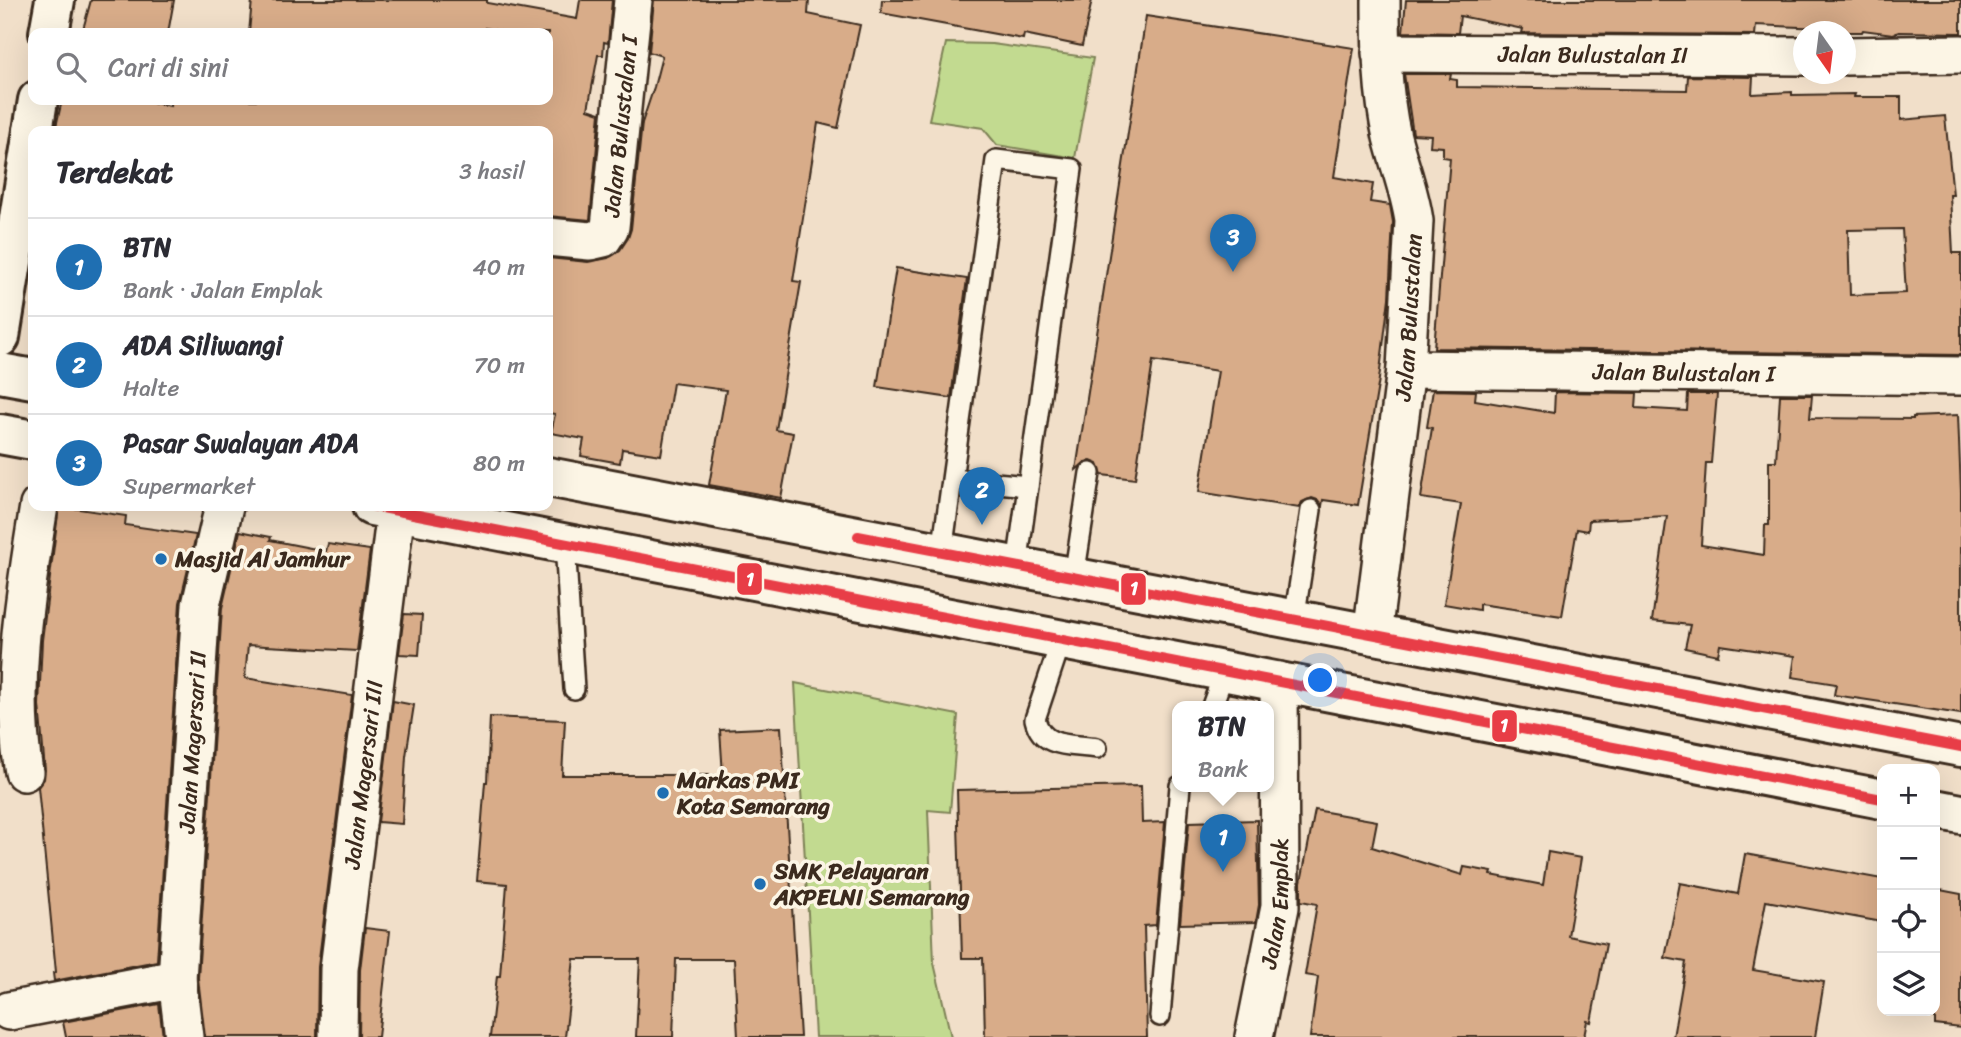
<!DOCTYPE html>
<html lang="id">
<meta charset="utf-8">
<style>
:root{--surface:#fff;--page:#f2f2f3;--text:#2b2b33;--muted:#7c7c81;--line:#e1e1e2;--accent:#1f6fb2}
body{margin:0;font-family:Sriracha,sans-serif;background:var(--page);color:var(--text)}
.controls{position:absolute;right:21px;bottom:21px;display:grid;overflow:hidden;border-radius:14px;box-shadow:0 7px 28px #0002}
.controls button{width:63px;height:63px;display:grid;place-items:center;padding:0;border:0;border-bottom:2px solid var(--line);background:var(--surface);color:var(--text);font:35px sans-serif}
.compass{position:absolute;left:1793px;top:21px;width:63px;height:63px;border-radius:50%;background:var(--surface);box-shadow:0 7px 28px #0002;rotate:166deg}
.you{position:absolute;left:1321px;top:681px;width:24px;height:24px;margin:-18px;border:5px solid #fff;border-radius:50%;background:#1a73e8;box-shadow:0 0 0 10px #1a73e833}
.badge{display:grid;place-items:center;width:46px;height:46px;border-radius:50%;background:var(--accent);color:#fff;font-size:23px;font-weight:700}
.pin{position:absolute;translate:-50% -58px;filter:drop-shadow(0 2px 4px #0008)}
.pin::after{content:'';position:absolute;top:37px;width:24px;height:21px;background:inherit;clip-path:polygon(0 0,100% 0,50% 100%)}
.popup{position:absolute;left:1172px;top:701px;width:102px;height:91px;box-sizing:border-box;display:grid;place-content:center;border-radius:14px;background:var(--surface);filter:drop-shadow(0 2px 5px #0005);font-size:23px;white-space:nowrap;color:var(--muted)}
.popup b{font-size:26px;color:var(--text)}
.popup::after{content:'';position:absolute;left:50%;top:100%;margin-left:-14px;border:14px solid transparent;border-top-color:var(--surface)}
.list{margin:0;padding:0;list-style:none}
h2{display:flex;justify-content:space-between;align-items:center;height:91px;margin:0;padding:0 28px;font-size:30px}
h2 small{font-size:23px;font-weight:400;color:var(--muted)}
.list li{display:grid;grid-template-columns:46px 1fr auto;gap:21px;align-items:center;box-sizing:border-box;height:98px;padding:0 28px;border-top:2px solid var(--line)}
.list b{display:block;font-size:26px;white-space:nowrap}
.list p{margin:0;font-size:23px;white-space:nowrap;color:var(--muted)}
.list em{font-size:23px;font-style:normal;color:var(--muted)}
.icon{flex:none;width:38px;height:38px;fill:none;stroke:currentColor;stroke-width:2;stroke-linecap:round;stroke-linejoin:round}
.map{position:relative;flex:none;width:1961px;height:1037px;overflow:hidden}
.search{position:absolute;background:var(--surface);box-shadow:0 7px 28px #0002;left:28px;top:28px;width:525px;height:77px;display:flex;align-items:center;gap:18px;box-sizing:border-box;padding:0 24px;border-radius:14px;color:var(--muted);font-size:26px}
.panel{position:absolute;background:var(--surface);box-shadow:0 7px 28px #0002;left:28px;top:126px;width:525px;height:385px;border-radius:14px}
.map>svg:first-child{display:block}
.green{fill:#c2da90;stroke:#7e8257;stroke-width:2}
.building{fill:#d8ac89;stroke:#3b2a1e;stroke-width:2;fill-rule:evenodd}
.lines{fill:none;stroke-linecap:round;stroke-linejoin:round}
.lane-casing{stroke:#3b2a1e;stroke-width:24}
.street-casing{stroke:#3b2a1e;stroke-width:42}
.secondary-casing{stroke:#3b2a1e;stroke-width:44}
.highway-casing{stroke:#3b2a1e;stroke-width:44}
.lane{stroke:#fcf5e5;stroke-width:19}
.street{stroke:#fcf5e5;stroke-width:37}
.secondary{stroke:#fcf5e5;stroke-width:38}
.highway{stroke:#fcf5e5;stroke-width:38}
.bus-1-casing{stroke:#fcf5e5;stroke-width:16}
.bus-1{stroke:#e83d46;stroke-width:10}
.poi-dot{fill:#1f6fb2;stroke:#fcf5e5;stroke-width:2.5}
.labels{text-anchor:middle;dominant-baseline:central;stroke-width:7;stroke-linejoin:round;paint-order:stroke}
.street-label{font-size:23px;fill:#3b2a1e;stroke:#fcf5e5}
.poi-label{font-size:23px;font-weight:bold;fill:#3b2a1e;stroke:#fcf5e5;text-anchor:start}
.line-badge{stroke:#fcf5e5;stroke-width:2.5}
.badge-label{font-size:19px;text-anchor:middle;font-weight:bold;fill:#fff}
</style>
<div class="map">
<svg width="1961" height="1037" viewBox="0 0 1961 1037">
<rect width="100%" height="100%" fill="#f1dfc9"/>
<filter id="ink" filterUnits="userSpaceOnUse"><feTurbulence type="fractalNoise" baseFrequency=".0143" numOctaves="2"/><feDisplacementMap in="SourceGraphic" scale="14" xChannelSelector="R" yChannelSelector="G"/><feConvolveMatrix kernelMatrix="1 2 1 2 8 2 1 2 1" color-interpolation-filters="sRGB"/></filter>
<g filter="url(#ink)">
<g class="green">
<polygon points="946,43 992,44 1093,58 1075,158 997,145 983,128 929,120"/>
<polygon points="795,683 958,715 950,812 928,810 934,963 951,1037 815,1037"/>
</g>
<g class="building">
<polygon points="91,0 174,0 168,33 82,33"/>
<polygon points="252,0 487,0 487,3 577,19 580,0 612,0 608,43 604,42 603,55 598,55 588,109 600,113 590,220 548,216 548,131 55,131 62,100 142,100 170,106 171,100 548,100 548,33 511,33 485,28 485,33 249,33"/>
<polygon points="654,0 809,0 808,14 860,25 838,128 818,123 793,281 801,282 776,430 793,433 781,498 709,485 726,390 673,383 661,455 622,449 620,463 581,456 584,439 551,433 555,414 548,413 548,258 588,262 608,258 620,250 628,238 631,229 642,123 654,87 662,56 649,52"/>
<polygon points="882,0 1092,0 1082,46 1024,34 1023,39 881,13"/>
<polygon points="1406,0 1961,0 1961,33 1899,32 1893,34 1863,30 1862,32 1822,32 1823,28 1756,25 1755,35 1522,33 1523,29 1460,16 1458,33 1403,32"/>
<polygon points="1146,16 1354,48 1334,177 1373,184 1370,202 1390,205 1393,222 1389,298 1379,379 1358,505 1323,500 1322,506 1318,500 1312,498 1302,502 1299,508 1199,492 1218,371 1153,361 1135,479 1102,475 1098,464 1091,461 1085,462 1076,470"/>
<path d="M1404,74H1451L1450,79L1457,80V87L1687,90L1688,76L1753,77L1752,94L1792,92V95L1855,94L1854,97H1901V120L1945,116L1953,195H1950L1953,253H1961V355L1434,348L1450,158L1443,157V147L1430,146L1431,135L1413,134ZM1902,229L1906,293L1850,295L1848,230Z"/>
<polygon points="896,268 967,279 951,398 877,387"/>
<polygon points="1433,390 1476,391 1475,400 1554,413 1555,392 1637,393 1636,408 1687,411 1688,394 1717,394 1711,463 1706,463 1701,545 1764,555 1765,525 1769,525 1769,461 1776,461 1780,395 1812,395 1810,418 1913,419 1913,417 1958,415 1961,492 1961,714 1834,695 1836,684 1792,677 1795,656 1720,645 1718,655 1685,648 1690,625 1652,621 1667,516 1589,520 1588,531 1577,529 1562,616 1479,604 1479,610 1444,604 1461,504 1421,498 1432,428 1427,427"/>
<polygon points="59,506 126,516 125,525 196,535 180,603 157,961 54,981 53,973 56,972 38,787 44,779 45,770 39,705 42,640"/>
<polygon points="240,531 271,537 270,540 326,551 328,544 370,550 357,651 248,645 245,678 352,695 318,967 317,1037 205,1037 198,978 222,608"/>
<polygon points="404,614 422,615 419,655 399,654"/>
<polygon points="393,701 414,705 406,756 402,824 378,822"/>
<polygon points="490,717 565,720 562,775 723,775 720,730 781,727 800,1037 738,1037 734,959 676,959 673,1037 636,1037 640,959 574,959 565,1037 490,1037 497,976 500,976 507,884 477,881 485,782 487,782"/>
<polygon points="1141,786 1142,823 1165,822 1156,925 1144,926 1147,1037 985,1037 983,958 962,958 957,790"/>
<polygon points="1315,810 1377,821 1372,847 1462,875 1464,867 1492,872 1491,875 1543,885 1548,852 1581,858 1568,936 1606,944 1591,1022 1587,1021 1584,1037 1310,1037 1318,977 1305,975 1317,904 1301,901 1301,882"/>
<polygon points="1257,820 1259,905 1256,922 1180,924 1189,822"/>
<polygon points="1745,854 1882,879 1882,922 1766,901 1753,970 1824,982 1815,1037 1673,1037 1686,962 1665,958 1680,883 1738,894"/>
<polygon points="1935,889 1961,894 1961,1028 1935,1025"/>
<polygon points="365,928 390,931 378,1037 359,1037 360,970"/>
<polygon points="159,1004 163,1037 66,1037 63,1022"/>
</g>
<g class="lines">
<g class="lane-casing">
<g id="lane">
<polyline points="953,479 1028,486"/>
<polyline points="565,543 574,689"/>
<polyline points="942,552 996,160 1072,169 1017,566"/>
<polyline points="1074,577 1090,473"/>
<polyline points="1294,620 1311,510"/>
<path d="M1062,638L1035,719C1042,749 1071,744 1097,748"/>
<polyline points="1212,706 1225,670"/>
<polyline points="1160,1016 1180,786"/>
</g>
</g>
<g class="street-casing">
<g id="street">
<path id="s1" d="M1381,53L1804,56"/>
<polyline points="1846,56 1961,54"/>
<path id="s2" d="M548,237L590,241L603,238L610,227L633,0"/>
<path id="s3" d="M1406,369L1961,376"/>
<path id="s4" d="M1372,635L1406,369L1414,221C1410,192 1399,165 1392,137C1382,93 1381,45 1381,0"/>
<path d="M24,772C9,683 25,594 39,506"/>
<polyline points="9,1011 177,979"/>
<path id="s5" d="M184,1037L177,979L201,605L224,506"/>
<path id="s6" d="M338,1037L339,969L396,510"/>
<path id="s7" d="M1254,1037L1280,907L1279,681"/>
</g>
</g>
<g class="secondary-casing">
<g id="secondary">
<polyline points="49,33 55,0"/>
<polyline points="33,131 38,100"/>
<polyline points="0,337 33,131"/>
</g>
</g>
<g class="highway-casing">
<g id="highway">
<polyline points="0,373 33,379"/>
<polyline points="0,434 33,440"/>
<polyline points="548,477 1961,747"/>
<polyline points="372,506 1882,799"/>
<polyline points="1935,809 1961,814"/>
</g>
</g>
<use href="#lane" class="lane"/>
<use href="#street" class="street"/>
<use href="#secondary" class="secondary"/>
<use href="#highway" class="highway"/>
<g class="bus-1-casing">
<g id="bus-1">
<polyline points="372,506 1882,799"/>
<polyline points="858,536 1961,747"/>
</g>
</g>
<use href="#bus-1" class="bus-1"/>
</g>
</g>
<g class="poi-dot">
<circle cx="161" cy="559" r="7"/>
<circle cx="663" cy="793" r="7"/>
<circle cx="760" cy="884" r="7"/>
</g>
<g class="labels">
<g class="street-label">
<text stroke="none"><textPath href="#s1" startOffset="212">Jalan Bulustalan II</textPath></text>
<text stroke="none"><textPath href="#s2" startOffset="170">Jalan Bulustalan I</textPath></text>
<text stroke="none"><textPath href="#s4" startOffset="320">Jalan Bulustalan</textPath></text>
<text stroke="none"><textPath href="#s3" startOffset="278">Jalan Bulustalan I</textPath></text>
<text stroke="none"><textPath href="#s5" startOffset="296">Jalan Magersari II</textPath></text>
<text stroke="none"><textPath href="#s6" startOffset="264">Jalan Magersari III</textPath></text>
<text stroke="none"><textPath href="#s7" startOffset="136">Jalan Emplak</textPath></text>
</g>
<g class="poi-label">
<text x="175" y="559">Masjid Al Jamhur</text>
<text x="677" y="780">Markas PMI<tspan x="677" dy="26">Kota Semarang</tspan></text>
<text x="774" y="871">SMK Pelayaran<tspan x="774" dy="26">AKPELNI Semarang</tspan></text>
</g>
</g>
<g class="line-badge">
<rect x="736" y="562" width="27" height="34" rx="7" fill="#e83d46"/>
<rect x="1120" y="572" width="27" height="34" rx="7" fill="#e83d46"/>
<rect x="1491" y="709" width="27" height="34" rx="7" fill="#e83d46"/>
</g>
<g class="badge-label">
<text x="750" y="586">1</text>
<text x="1134" y="595">1</text>
<text x="1504" y="732">1</text>
</g>
</svg>
<div class="controls">
<button>+</button>
<button>−</button>
<button><svg class="icon" aria-label="locate" viewBox="0 0 24 24"><circle cx="12" cy="12" r="6"/><path d="M12 2v4M12 18v4M2 12h4M18 12h4"/></svg></button>
<button><svg class="icon" aria-label="layers" viewBox="0 0 24 24"><path d="M12 4l9 5-9 5-9-5zM3 14l9 5 9-5"/></svg></button>
</div>
<svg class="compass" viewBox="-18 -18 36 36"><path d="M0-13l5 13h-10z" fill="#e53935"/><path d="M0 13l5-13h-10z" fill="#7c7c81"/></svg>
<div class="you"></div>
<div class="pin badge" style="left:1223px;top:872px">1</div>
<div class="popup"><b>BTN</b>Bank</div>
<div class="pin badge" style="left:982px;top:525px">2</div>
<div class="pin badge" style="left:1233px;top:272px">3</div>
<div class="search"><svg class="icon" aria-label="search" viewBox="0 0 24 24"><circle cx="10" cy="10" r="6"/><path d="M15 15l6 6"/></svg>Cari di sini</div>
<section class="panel">
<h2>Terdekat<small>3 hasil</small></h2>
<ul class="list">
<li><span class="badge">1</span><div><b>BTN</b><p>Bank · Jalan Emplak</p></div><em>40 m</em></li>
<li><span class="badge">2</span><div><b>ADA Siliwangi</b><p>Halte</p></div><em>70 m</em></li>
<li><span class="badge">3</span><div><b>Pasar Swalayan ADA</b><p>Supermarket</p></div><em>80 m</em></li>
</ul>
</section>
</div>
